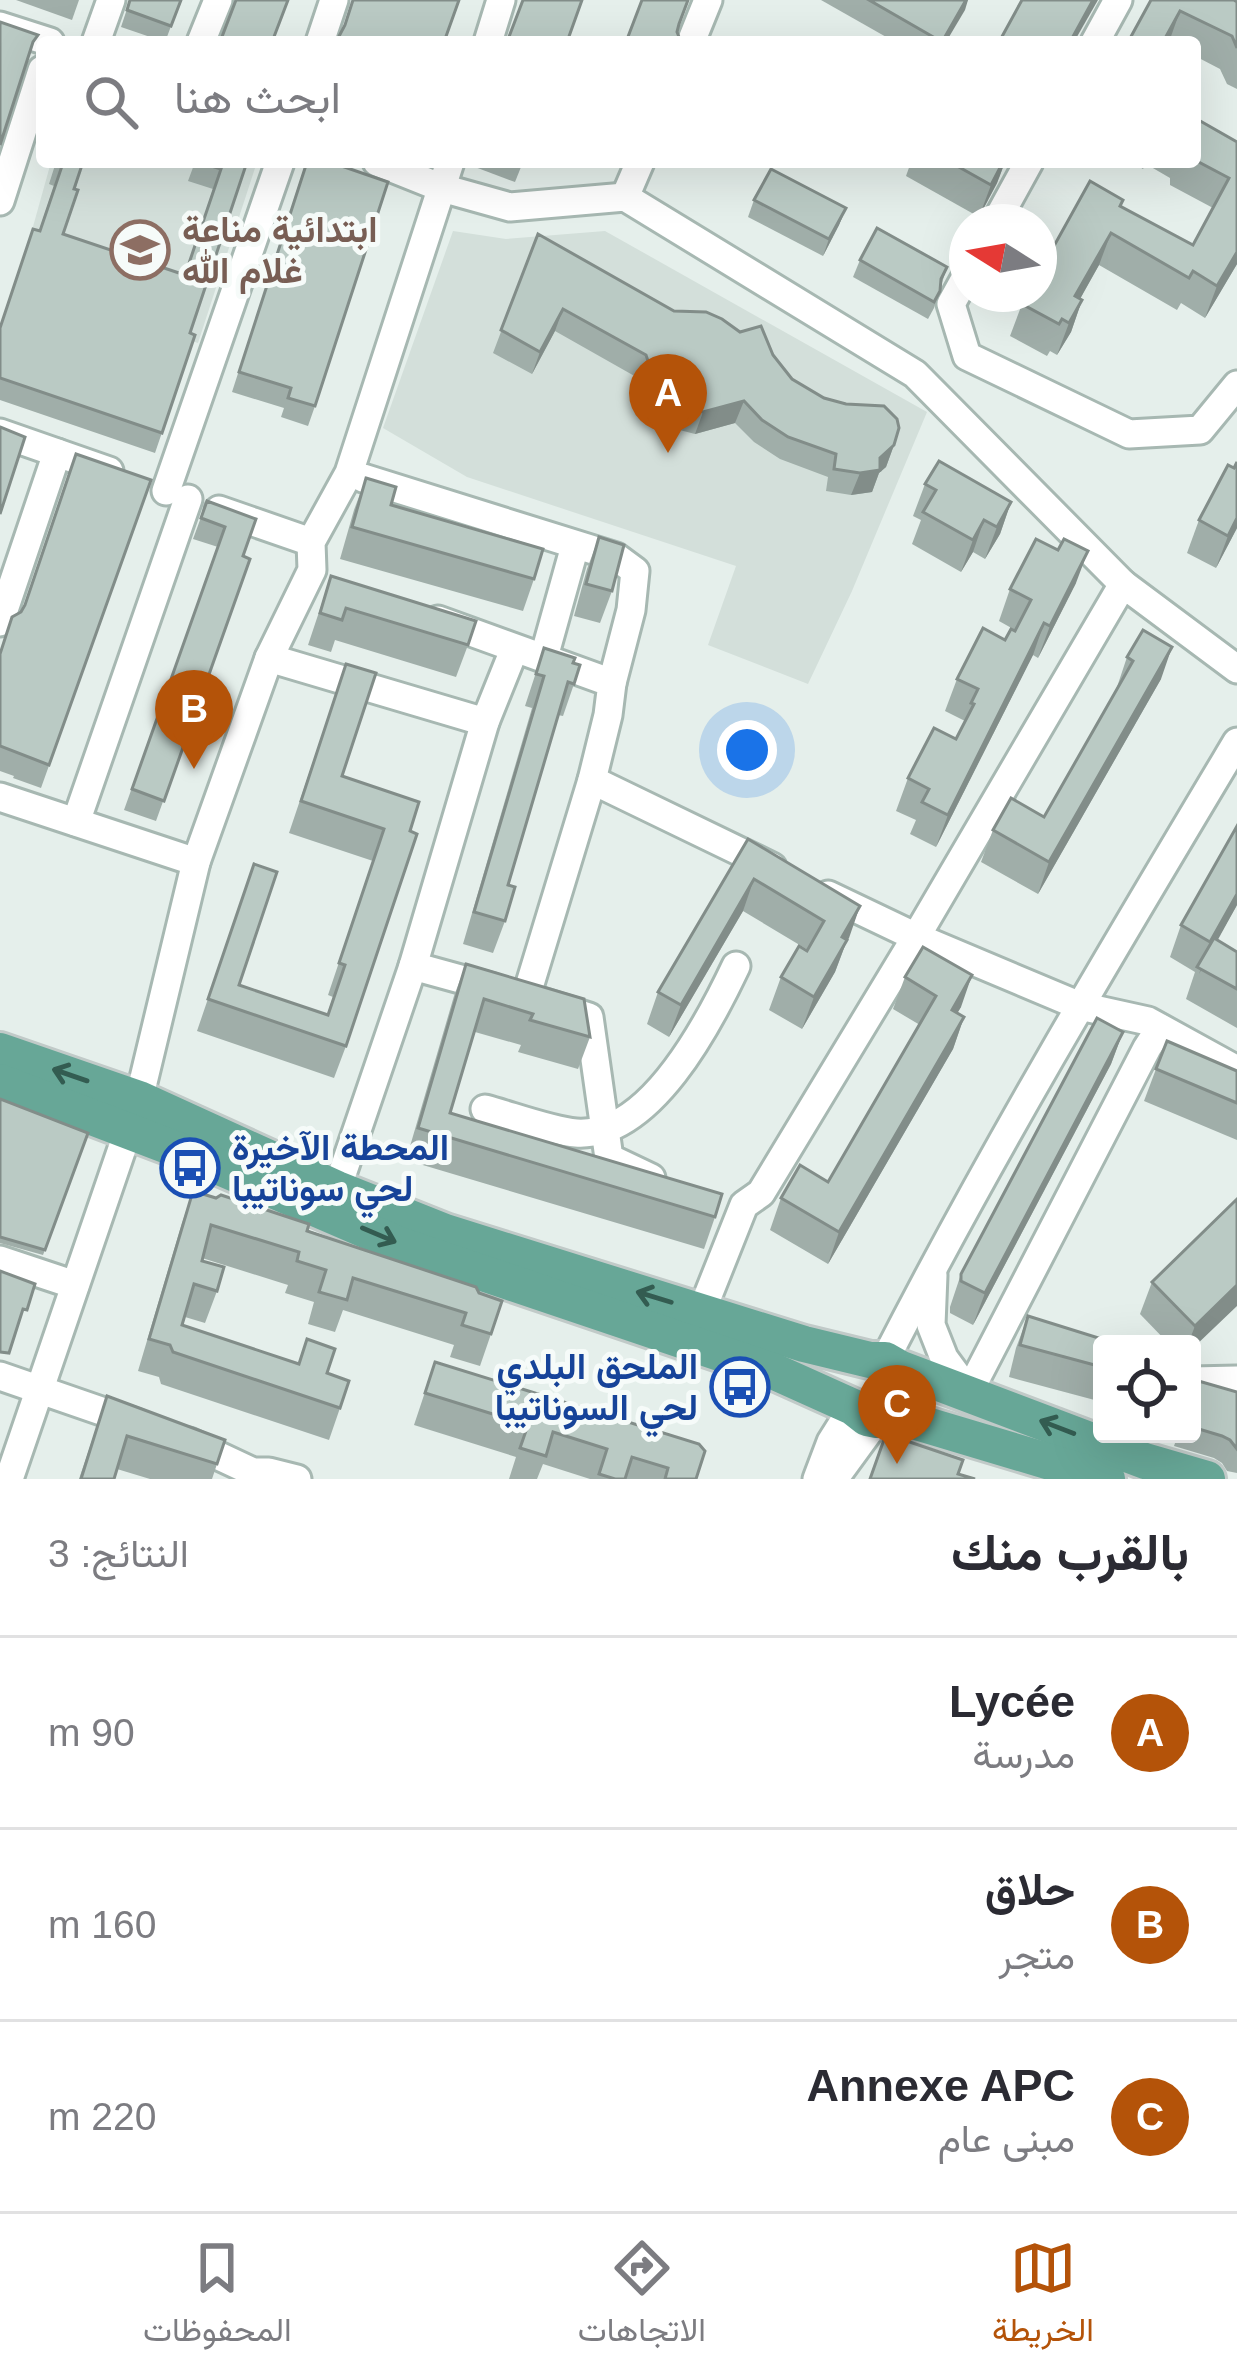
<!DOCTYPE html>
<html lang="ar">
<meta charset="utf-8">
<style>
:root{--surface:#fff;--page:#f2f2f3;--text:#2b2b33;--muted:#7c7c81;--line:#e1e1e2;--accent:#b45309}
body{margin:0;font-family:Helvetica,Vazirmatn,sans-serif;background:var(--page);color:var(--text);direction:rtl}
.controls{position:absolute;right:36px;bottom:36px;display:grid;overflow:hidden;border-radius:12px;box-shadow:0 12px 48px #0002}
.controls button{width:108px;height:108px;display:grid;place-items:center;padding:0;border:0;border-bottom:3px solid var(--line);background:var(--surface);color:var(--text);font:60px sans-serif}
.compass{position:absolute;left:949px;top:204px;width:108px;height:108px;border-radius:50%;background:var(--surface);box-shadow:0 12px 48px #0002;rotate:281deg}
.you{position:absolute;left:747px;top:750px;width:42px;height:42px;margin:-30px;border:9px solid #fff;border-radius:50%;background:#1a73e8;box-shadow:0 0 0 18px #1a73e833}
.badge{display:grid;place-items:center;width:78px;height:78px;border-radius:50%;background:var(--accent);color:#fff;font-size:39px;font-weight:700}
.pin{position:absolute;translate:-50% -99px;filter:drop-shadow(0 3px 6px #0008)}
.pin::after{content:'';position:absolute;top:63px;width:42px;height:36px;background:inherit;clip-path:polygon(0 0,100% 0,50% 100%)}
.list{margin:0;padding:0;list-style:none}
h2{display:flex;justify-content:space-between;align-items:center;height:156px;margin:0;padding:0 48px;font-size:51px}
h2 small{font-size:39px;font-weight:400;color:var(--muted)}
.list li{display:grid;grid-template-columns:78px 1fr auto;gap:36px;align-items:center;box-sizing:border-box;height:192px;padding:0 48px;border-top:3px solid var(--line)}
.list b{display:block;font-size:45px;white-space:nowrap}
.list p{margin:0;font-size:39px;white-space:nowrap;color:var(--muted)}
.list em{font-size:39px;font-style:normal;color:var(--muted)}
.icon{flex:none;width:66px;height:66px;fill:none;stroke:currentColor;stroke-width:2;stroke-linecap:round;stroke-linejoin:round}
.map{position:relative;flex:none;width:1237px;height:1479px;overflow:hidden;direction:ltr}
.search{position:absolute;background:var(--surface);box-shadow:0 12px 48px #0002;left:36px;right:36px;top:36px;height:132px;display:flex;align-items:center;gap:30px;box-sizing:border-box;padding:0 42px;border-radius:12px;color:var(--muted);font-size:45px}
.sheet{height:732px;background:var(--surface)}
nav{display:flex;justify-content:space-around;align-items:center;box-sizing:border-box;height:168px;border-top:3px solid var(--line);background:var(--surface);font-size:33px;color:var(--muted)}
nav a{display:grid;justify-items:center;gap:6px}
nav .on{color:var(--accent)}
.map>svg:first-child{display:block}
.built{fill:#d3dfda}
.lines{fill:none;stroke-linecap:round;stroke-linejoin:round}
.minor-casing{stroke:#a7b8b2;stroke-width:33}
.major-casing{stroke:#c1cac8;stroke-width:42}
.minor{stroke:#fff;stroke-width:27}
.major{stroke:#67a797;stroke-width:36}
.wall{fill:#a0aea9}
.shaded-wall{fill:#828d89}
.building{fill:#bacac4;stroke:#828d89;stroke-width:3}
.oneway{stroke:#335c51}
.labels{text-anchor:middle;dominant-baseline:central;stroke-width:10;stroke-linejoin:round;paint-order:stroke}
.education-label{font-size:36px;font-weight:bold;fill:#785e54;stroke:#f6fbf9;text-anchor:start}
.transit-label{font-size:36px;font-weight:bold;fill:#164399;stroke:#f6fbf9;text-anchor:start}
</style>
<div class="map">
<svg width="1237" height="1479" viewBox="0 0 1237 1479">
<rect width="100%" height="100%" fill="#e5efeb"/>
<g class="built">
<polygon points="51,162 257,162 198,343 60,298 73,260 29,241"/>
<polygon points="453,231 506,239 605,231 927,412 852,591 808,684 708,645 736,566 467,477 383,428"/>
</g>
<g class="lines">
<g class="minor-casing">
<g id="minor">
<polyline points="0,26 50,42"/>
<polyline points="96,42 111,0"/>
<polyline points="201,42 218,0"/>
<polyline points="320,42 334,0"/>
<polyline points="488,42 501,0"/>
<polyline points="691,42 708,0"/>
<polyline points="1095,42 1118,0"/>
<polyline points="377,162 442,188 510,207 625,197 915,374 1123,584"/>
<polyline points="625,197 640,162"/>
<polyline points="0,201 42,70"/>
<polyline points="996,222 1029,162"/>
<polyline points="967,275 951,304 967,356 1129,434 1200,430 1237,385"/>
<polyline points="0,433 109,471"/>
<polyline points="363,478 616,557 635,571 631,610 612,683"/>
<polyline points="166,491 280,162"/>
<polyline points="219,510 311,542"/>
<polyline points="438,620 612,683 608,715 592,780 526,997 589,1017 609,1158 651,1178"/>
<polyline points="0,622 57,453"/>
<polyline points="544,657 575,546"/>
<polyline points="269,658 485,722"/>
<polyline points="592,780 772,867"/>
<polyline points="0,797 196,862"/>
<polyline points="76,822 188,499"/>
<polyline points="828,895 916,937 1080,1006 1148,1021 1237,1070"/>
<polyline points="413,966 493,988"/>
<path d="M485,1109C511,1116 551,1131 576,1133C650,1138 709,1023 736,966"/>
<polyline points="337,1189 413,966 485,722 514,650"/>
<polyline points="0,1260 75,1285"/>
<polyline points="933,1275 931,1325 944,1358 969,1392 1147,1048 1160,1028"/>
<polyline points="695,1328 744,1205 761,1193 916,937 1123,584 1237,669"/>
<path d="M885,1360C993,1149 1115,946 1237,742"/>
<polyline points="0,1376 136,1423"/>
<polyline points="1192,1381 1237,1380"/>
<polyline points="189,1442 253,1472 269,1472 297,1479"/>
<polyline points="9,1479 139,1099 196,862 269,658 312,570 311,542 349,473 450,162"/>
<polyline points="817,1479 831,1442 853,1407"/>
<polyline points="834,1479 877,1420"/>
</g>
</g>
<g class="major-casing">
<g id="major">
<polyline points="0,1051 139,1099 337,1189 445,1232 804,1344 870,1360 885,1360 899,1368 1145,1461 1207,1479"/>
<polyline points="0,1082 194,1156 400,1245 773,1371 853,1407 867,1418 877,1420 893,1415 1107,1479"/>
</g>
</g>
<use href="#minor" class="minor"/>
<use href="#major" class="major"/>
</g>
<g class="wall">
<polygon points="16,0 79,0 72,20"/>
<polygon points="130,0 181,0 165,42 121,27"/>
<polygon points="821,0 968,0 946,42 895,42"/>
<polygon points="1151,0 1237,2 1237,89 1227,84 1220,69 1195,56 1195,42 1128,42"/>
<polygon points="1195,118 1237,142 1237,264 1205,318 1181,303 1177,310 1099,265 1080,299 1082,300 1071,332 1057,355 1050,351 1047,356 1010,336 1022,304 1121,207 1193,245 1213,208 1170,185 1170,178 1146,164 1143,169 1132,162 1195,162"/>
<polygon points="56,162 83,162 63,234 185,275 213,189 188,181 195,162 247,162 190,333 195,335 155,453 0,400 0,326 39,231 54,186 49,184"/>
<polygon points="306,162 315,406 308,426 281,417 284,408 232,392"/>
<polygon points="467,162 523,162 515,182 467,164"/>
<polygon points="911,162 1005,162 997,183 979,217 906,176"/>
<polygon points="754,200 846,208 839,225 823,256 748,217"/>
<polygon points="538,234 674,311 773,355 792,379 894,445 886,467 879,473 872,492 851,495 826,491 828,477 780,459 754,442 735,423 695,434 668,427 656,417 646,401 638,378 555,331 532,374 493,353"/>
<polygon points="860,260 947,267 934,308 928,319 853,277"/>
<polygon points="1234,468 1237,528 1216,568 1187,553 1199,520"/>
<polygon points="366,478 391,505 534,579 523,611 340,559 354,510"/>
<polygon points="151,480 41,788 13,778 14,776 0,771 0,652"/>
<polygon points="925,484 1011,502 1000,534 985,559 973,552 961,572 912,544 921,520 913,516"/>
<polygon points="207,501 256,519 243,556 250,559 156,821 124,810 218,547 193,539"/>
<polygon points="599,537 612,591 600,623 574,616 587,569"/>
<polygon points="331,576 468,645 456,677 335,640 331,652 308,645"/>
<polygon points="1076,583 1038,658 1033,655 936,847 910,834 916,820 896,811 908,778 956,739 965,721 945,711 957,679 1015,630 999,621 1010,589"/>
<polygon points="544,648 573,663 574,684 563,716 558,715 508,885 505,921 493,953 463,944 532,708 525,706"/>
<polygon points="1127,657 1161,679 1038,894 981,862 993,830 1044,817 1116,690"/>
<polygon points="335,696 342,776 410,831 346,1046 334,1078 197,1031 254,864 239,985 327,1015 333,997 328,995 373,861 289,833"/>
<polygon points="748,839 860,906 835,972 802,1029 769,1010 781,977 808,950 743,911 669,1037 647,1024 658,992"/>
<polygon points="1237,905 1217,940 1237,952 1237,1028 1186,999 1195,972 1170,957 1181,925"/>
<polygon points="466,964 590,1037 578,1069 518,1052 521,1045 475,1032 450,1113 715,1217 704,1249 406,1160 454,996"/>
<polygon points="905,977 961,1007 957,1013 964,1017 953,1049 828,1264 770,1230 781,1198 828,1182 920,1025 893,1009"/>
<polygon points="1123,1032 1111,1064 973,1325 950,1313 950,1307 961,1274"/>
<polygon points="1156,1069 1237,1071 1237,1140 1144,1101"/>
<polygon points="0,1099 88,1133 43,1255 0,1243"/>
<polygon points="193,1191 476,1287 491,1334 480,1366 450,1357 454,1345 343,1310 335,1332 308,1324 314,1302 285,1293 288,1285 202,1258 202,1261 217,1291 205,1323 185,1317 182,1325 298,1364 307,1339 327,1373 340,1408 329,1440 161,1384 159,1377 138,1371 182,1223"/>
<polygon points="1237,1199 1192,1344 1169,1344 1140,1314 1152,1282"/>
<polygon points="1028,1316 1102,1344 1102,1402 1009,1377 1016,1348"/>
<polygon points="435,1362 696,1479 590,1479 543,1464 537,1479 509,1479 516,1457 414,1425"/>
<polygon points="1192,1388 1237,1392 1237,1473 1227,1471 1222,1463 1214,1458 1174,1446 1178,1434 1192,1434"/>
<polygon points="107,1396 225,1440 212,1479 150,1479 117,1469 114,1479 79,1479"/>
</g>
<g class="shaded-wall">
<polygon points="966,0 968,0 965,10 946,42 942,42"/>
<polygon points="1093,0 1098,0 1074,42 1070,42"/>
<polygon points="1180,11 1169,42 1163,42"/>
<polygon points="1003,162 1005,162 997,183 979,217 991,185"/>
<polygon points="846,208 839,225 823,256 829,239"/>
<polygon points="1111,233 1099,265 1067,322 1075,296"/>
<polygon points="1237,252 1237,264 1205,318 1217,286"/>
<polygon points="1082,300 1071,332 1057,355 1069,323"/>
<polygon points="563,309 555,331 532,374 540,352"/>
<polygon points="744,401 735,423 695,434 703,412"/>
<polygon points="894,445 886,467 879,473 872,492 851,495 860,473"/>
<polygon points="1011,502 1000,534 985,559 997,527"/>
<polygon points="1237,518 1237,528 1216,568 1228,536"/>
<polygon points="984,520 973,552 961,572 973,540"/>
<polygon points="1088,551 1076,583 1038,658 1050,626"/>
<polygon points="1044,623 1033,655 936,847 948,815"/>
<polygon points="1172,647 1161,679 1038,894 1049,862"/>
<polygon points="754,879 743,911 669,1037 681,1005"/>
<polygon points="1237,894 1237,905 1199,974 1210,942"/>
<polygon points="860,906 849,938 830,969 842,937"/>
<polygon points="847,940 835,972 802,1029 814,997"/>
<polygon points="972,975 961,1007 940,1042 952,1010"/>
<polygon points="964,1017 953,1049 828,1264 839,1232"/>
<polygon points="1123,1032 1111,1064 973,1325 985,1293"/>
<polygon points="1237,1285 1237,1306 1192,1349 1192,1344 1188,1344 1195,1326"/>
</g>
<g class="building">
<polygon points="130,0 181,0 171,26 127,10"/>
<polygon points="236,0 288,0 272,42 220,42"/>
<polygon points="353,0 459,0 444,42 336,42 345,25"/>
<polygon points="523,0 582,0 567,42 507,42"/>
<polygon points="642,0 688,0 679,24 677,32 681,42 626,42"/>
<polygon points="869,0 966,0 942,42"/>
<polygon points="1022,0 1093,0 1070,42 999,42"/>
<polygon points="1151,0 1234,0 1237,2 1237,48 1232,36 1180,11 1163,42 1128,42"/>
<polygon points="0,22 38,35 33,42 0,145"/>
<polygon points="1195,118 1237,142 1237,252 1217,286 1193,271 1189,278 1111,233 1075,296 1082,300 1069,323 1062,319 1059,324 1022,304 1027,294 1039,294 1039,273 1090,181 1123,200 1120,206 1193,245 1229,178 1195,160"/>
<polygon points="56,162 83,162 74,189 78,190 63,234 185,275 221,169 199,162 247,162 190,333 195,335 162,433 0,378 0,328 33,229 40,231 62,166 56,164"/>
<polygon points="307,162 330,162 388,182 315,406 288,398 291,388 239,372"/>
<polygon points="950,162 1003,162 991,185"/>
<polygon points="771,169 846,208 829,239 754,200"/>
<polygon points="877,228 947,267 941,279 940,291 934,302 860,260"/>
<polygon points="538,234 674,311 706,312 722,319 740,332 761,326 773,355 792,379 824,398 846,404 884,406 897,419 899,428 894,445 880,458 880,470 860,473 834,469 836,454 788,437 762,420 744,401 703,412 676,405 664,395 654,379 646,355 563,309 540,352 501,330"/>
<polygon points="0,427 25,437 0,514"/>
<polygon points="76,454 151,480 49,765 0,746 0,654 12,617 21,612 25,605"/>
<polygon points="939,461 1011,502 997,527 984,520 973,540 923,512 936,490 925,484"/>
<polygon points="1237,462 1237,518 1228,536 1199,520 1228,465 1234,468"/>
<polygon points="366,478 396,487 391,505 543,549 534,579 352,527"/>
<polygon points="207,501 256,519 243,556 250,559 164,801 132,789 225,527 201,518"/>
<polygon points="599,537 624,545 612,591 586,584"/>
<polygon points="1036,539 1058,550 1064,539 1088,551 1050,626 1044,623 948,815 922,802 929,789 908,778 934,728 956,739 974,704 971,703 978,689 957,679 983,628 1005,640 1011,629 1015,631 1031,600 1010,589"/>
<polygon points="331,576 476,621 468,645 346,608 342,620 320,613"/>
<polygon points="1143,630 1172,647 1049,862 993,830 1011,798 1044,817 1133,661 1127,657"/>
<polygon points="544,648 575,658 573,663 580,665 574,684 568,682 508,885 515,887 505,921 474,912 544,676 536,674"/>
<polygon points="346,664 376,673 342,776 419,802 410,831 417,834 346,1046 208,999 254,864 277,872 239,985 328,1015 345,965 339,963 384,829 301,801"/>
<polygon points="1237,826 1237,894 1210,942 1181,925"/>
<polygon points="748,839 860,906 842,937 847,940 814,997 781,977 799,946 807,951 824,921 754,879 681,1005 658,992"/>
<polygon points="1214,938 1237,952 1237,989 1197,967"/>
<polygon points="923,947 972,975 952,1010 964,1017 839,1232 781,1198 800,1165 828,1182 936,996 905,977"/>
<polygon points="466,964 584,999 590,1037 530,1020 533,1014 484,999 450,1113 722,1194 715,1217 418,1128"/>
<polygon points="1097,1018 1123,1032 985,1293 961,1281 961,1274"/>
<polygon points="1167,1041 1237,1071 1237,1103 1156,1069"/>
<polygon points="0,1099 88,1133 45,1250 0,1237"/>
<polygon points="193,1191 216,1198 221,1195 309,1224 307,1231 476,1287 479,1293 502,1301 491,1334 462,1325 466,1313 353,1278 347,1300 319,1292 326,1270 297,1261 299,1252 211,1225 202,1261 224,1267 217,1291 194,1284 182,1325 299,1364 307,1339 335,1349 327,1373 349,1381 340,1408 173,1352 170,1345 149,1339"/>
<polygon points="1237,1199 1237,1285 1195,1326 1152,1282"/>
<polygon points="0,1271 35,1284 27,1310 23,1309 9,1353 0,1352"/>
<polygon points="1028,1316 1108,1341 1120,1341 1133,1344 1102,1344 1102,1367 1020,1345"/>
<polygon points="435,1362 699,1444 705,1451 696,1479 665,1479 668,1468 632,1457 625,1479 615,1479 599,1474 607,1449 553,1432 546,1456 520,1448 528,1425 425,1393"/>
<polygon points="1195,1380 1237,1392 1237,1449 1230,1440 1222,1436 1192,1427 1192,1390"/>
<polygon points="107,1396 225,1440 217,1464 127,1436 114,1479 81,1479"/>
<polygon points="886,1434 963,1460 958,1474 975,1479 870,1479"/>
</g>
<defs><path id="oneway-shaft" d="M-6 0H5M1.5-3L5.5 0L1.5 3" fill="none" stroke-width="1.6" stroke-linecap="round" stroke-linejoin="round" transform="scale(3)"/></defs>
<g class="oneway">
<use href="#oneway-shaft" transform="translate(70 1075) rotate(-161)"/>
<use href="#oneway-shaft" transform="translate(379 1235) rotate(23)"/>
<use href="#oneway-shaft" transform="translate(654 1297) rotate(-163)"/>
<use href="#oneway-shaft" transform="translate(1057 1427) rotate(-159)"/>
</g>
<defs>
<g id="school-ring" transform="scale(3)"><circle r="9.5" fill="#f6fbf9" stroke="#8d6e63" stroke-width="1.5"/><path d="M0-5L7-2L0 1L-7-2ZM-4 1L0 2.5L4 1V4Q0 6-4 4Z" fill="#8d6e63"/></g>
<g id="bus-ring" transform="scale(3)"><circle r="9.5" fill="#f6fbf9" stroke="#1a4fb4" stroke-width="1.5"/><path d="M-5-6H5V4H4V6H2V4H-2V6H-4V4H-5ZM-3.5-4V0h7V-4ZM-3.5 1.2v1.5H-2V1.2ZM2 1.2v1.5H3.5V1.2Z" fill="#1a4fb4"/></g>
</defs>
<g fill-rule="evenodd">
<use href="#school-ring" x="140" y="250"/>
<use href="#bus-ring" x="190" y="1168"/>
<use href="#bus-ring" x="740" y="1387"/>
</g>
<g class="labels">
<g class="education-label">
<text x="182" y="229">ابتدائية مناعة<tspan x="182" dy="41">غلام الله</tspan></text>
</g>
<g class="transit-label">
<text x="232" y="1147">المحطة الآخيرة<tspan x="232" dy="41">لحي سوناتيبا</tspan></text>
<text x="698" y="1366" text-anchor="end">الملحق البلدي<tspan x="698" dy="41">لحي السوناتيبا</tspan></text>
</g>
</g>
</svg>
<div class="controls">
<button><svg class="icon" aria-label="locate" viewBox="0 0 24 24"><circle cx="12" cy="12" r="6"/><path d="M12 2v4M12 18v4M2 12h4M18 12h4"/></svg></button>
</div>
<svg class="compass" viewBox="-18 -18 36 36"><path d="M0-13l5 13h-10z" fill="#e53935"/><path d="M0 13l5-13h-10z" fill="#7c7c81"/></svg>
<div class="you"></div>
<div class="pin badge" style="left:668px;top:453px">A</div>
<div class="pin badge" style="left:194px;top:769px">B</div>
<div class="pin badge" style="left:897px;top:1464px">C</div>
<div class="search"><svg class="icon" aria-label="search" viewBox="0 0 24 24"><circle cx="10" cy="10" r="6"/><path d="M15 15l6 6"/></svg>ابحث هنا</div>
</div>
<section class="sheet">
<h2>بالقرب منك<small>النتائج: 3</small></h2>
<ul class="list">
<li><span class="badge">A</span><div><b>Lycée</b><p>مدرسة</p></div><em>90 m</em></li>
<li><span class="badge">B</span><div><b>حلاق</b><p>متجر</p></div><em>160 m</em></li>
<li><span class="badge">C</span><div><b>Annexe APC</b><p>مبنى عام</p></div><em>220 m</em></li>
</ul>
</section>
<nav>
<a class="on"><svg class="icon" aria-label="map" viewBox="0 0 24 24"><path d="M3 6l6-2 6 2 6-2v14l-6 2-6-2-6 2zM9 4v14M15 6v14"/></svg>الخريطة</a>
<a><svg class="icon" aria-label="directions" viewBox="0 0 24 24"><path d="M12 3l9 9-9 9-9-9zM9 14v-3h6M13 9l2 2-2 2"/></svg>الاتجاهات</a>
<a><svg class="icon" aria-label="saved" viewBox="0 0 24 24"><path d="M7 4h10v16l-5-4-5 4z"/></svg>المحفوظات</a>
</nav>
